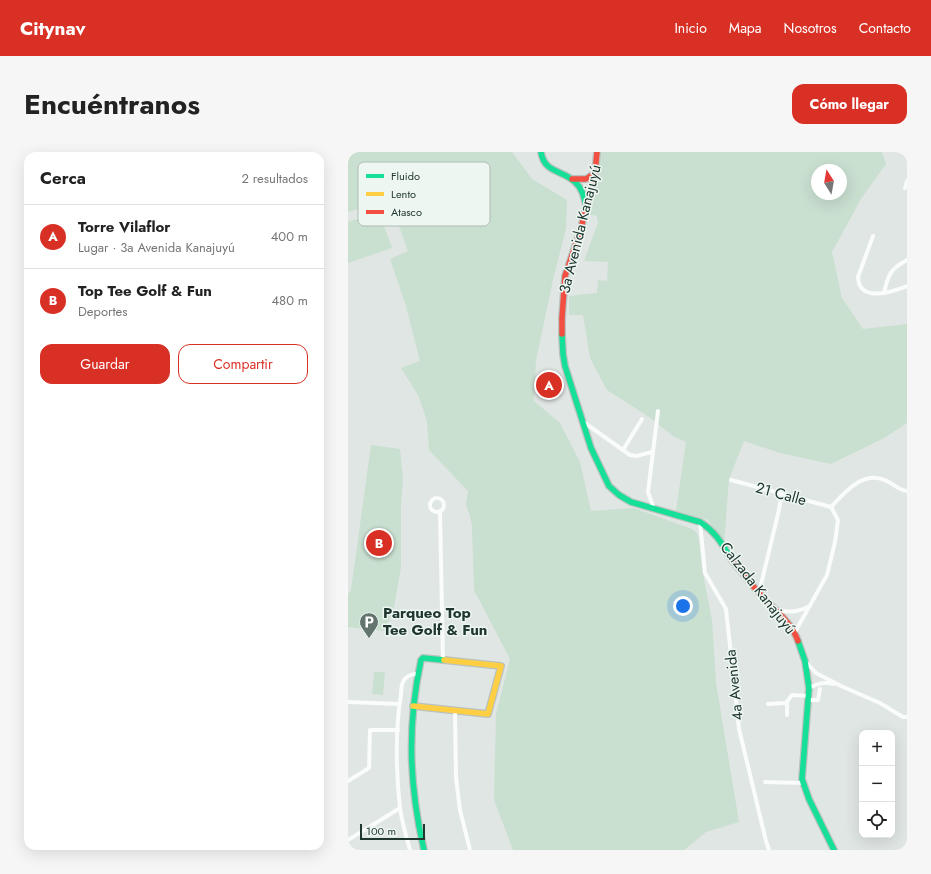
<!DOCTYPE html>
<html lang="es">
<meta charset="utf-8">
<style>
:root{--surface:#fff;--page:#f6f6f6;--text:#222;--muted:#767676;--line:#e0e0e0;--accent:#d93025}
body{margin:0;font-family:Jost,sans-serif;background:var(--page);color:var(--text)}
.controls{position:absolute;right:12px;bottom:12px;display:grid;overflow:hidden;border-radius:8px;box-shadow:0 4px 16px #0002}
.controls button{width:36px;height:36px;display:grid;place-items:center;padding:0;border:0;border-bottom:1px solid var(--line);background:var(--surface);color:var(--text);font:20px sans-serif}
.compass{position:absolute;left:463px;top:12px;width:36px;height:36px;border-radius:50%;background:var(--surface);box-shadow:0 4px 16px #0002;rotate:349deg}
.scale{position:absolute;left:12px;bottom:10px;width:65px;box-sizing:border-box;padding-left:4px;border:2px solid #203730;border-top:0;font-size:11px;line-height:14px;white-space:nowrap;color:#203730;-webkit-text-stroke:3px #edf6f1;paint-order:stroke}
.you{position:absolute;left:335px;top:454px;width:14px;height:14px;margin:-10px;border:3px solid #fff;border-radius:50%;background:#1a73e8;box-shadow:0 0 0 6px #1a73e833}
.badge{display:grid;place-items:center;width:26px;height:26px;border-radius:50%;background:var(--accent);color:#fff;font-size:13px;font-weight:700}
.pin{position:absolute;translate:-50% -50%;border:2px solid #fff;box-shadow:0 1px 4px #0006}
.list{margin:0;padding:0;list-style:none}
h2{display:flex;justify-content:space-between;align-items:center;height:52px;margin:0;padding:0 16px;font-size:17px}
h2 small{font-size:13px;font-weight:400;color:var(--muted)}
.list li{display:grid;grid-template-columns:26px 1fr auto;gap:12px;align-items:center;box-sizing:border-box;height:64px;padding:0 16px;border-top:1px solid var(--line)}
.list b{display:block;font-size:15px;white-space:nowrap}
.list p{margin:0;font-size:13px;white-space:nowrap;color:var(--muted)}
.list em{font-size:13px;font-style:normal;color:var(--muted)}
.actions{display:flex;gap:8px;padding:12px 16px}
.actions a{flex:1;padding:9px 0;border:1px solid var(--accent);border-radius:12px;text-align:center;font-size:14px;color:var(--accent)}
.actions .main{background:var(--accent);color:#fff}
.icon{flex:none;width:22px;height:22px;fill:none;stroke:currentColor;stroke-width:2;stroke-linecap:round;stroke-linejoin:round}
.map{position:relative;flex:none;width:559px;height:698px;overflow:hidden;border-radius:12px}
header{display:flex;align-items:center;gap:24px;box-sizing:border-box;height:56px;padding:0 20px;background:var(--accent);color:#fff}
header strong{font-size:19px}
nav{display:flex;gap:22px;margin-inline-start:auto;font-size:14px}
.intro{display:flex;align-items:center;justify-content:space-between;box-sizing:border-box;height:96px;padding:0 24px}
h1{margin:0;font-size:28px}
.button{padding:10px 18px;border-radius:12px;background:var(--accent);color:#fff;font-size:14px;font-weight:700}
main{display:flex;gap:24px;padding:0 24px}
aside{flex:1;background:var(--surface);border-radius:12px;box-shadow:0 4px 16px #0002}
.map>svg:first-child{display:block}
.green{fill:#c9dfd0;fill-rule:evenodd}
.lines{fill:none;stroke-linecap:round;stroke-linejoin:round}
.fast-casing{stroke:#b9c2be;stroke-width:8}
.slow-casing{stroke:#b9c2be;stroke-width:8}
.jam-casing{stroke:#b9c2be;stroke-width:8}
.street{stroke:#fafbfb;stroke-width:4}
.fast{stroke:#16e098;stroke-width:5.5}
.slow{stroke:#ffcf43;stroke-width:5.5}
.jam{stroke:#f24e42;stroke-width:5.5}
.labels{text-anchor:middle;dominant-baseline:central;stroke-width:3;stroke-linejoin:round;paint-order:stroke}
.street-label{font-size:15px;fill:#203730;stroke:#edf6f1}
.poi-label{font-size:15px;font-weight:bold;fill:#203730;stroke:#edf6f1;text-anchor:start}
.key{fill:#edf6f1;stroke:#b0bdb7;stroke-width:1}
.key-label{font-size:11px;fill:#203730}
</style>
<header>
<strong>Citynav</strong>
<nav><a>Inicio</a><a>Mapa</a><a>Nosotros</a><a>Contacto</a></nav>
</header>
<div class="intro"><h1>Encuéntranos</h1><a class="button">Cómo llegar</a></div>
<main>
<aside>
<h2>Cerca<small>2 resultados</small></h2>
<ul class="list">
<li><span class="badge">A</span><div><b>Torre Vilaflor</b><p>Lugar · 3a Avenida Kanajuyú</p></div><em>400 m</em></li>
<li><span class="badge">B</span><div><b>Top Tee Golf &amp; Fun</b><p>Deportes</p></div><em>480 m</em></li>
</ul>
<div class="actions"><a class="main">Guardar</a><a>Compartir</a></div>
</aside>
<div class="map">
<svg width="559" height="698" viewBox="0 0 559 698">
<rect width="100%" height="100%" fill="#e0e6e3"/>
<g class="green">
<polygon points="0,0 164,0 184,27 219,48 218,77 205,128 188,208 186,249 212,271 232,310 243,359 286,356 344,377 349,381 351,388 354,417 364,468 368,531 391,670 358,680 336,698 165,698 146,648 148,562 162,507 126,438 124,374 122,364 118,353 120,339 81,298 79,269 70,243 53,216 72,209 58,154 42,107 60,99 41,47 0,60"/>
<path d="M252,0H534L538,12L513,47L484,100L494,146L515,177L559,172V271L536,286L483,312L432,301L396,289L381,327L376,392L360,368L328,359L338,290L325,284L301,265L259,238L242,206L235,163H221V144L249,141L250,128L259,129L260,110L236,109L250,71L249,64L239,62L248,24ZM469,18H493V42H469Z"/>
<polygon points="31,60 44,96 0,111 0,70"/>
<polygon points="23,293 52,297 55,327 53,353 53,415 46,455 37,479 0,475 0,442 3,438"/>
<polygon points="26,520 37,520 35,543 24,542"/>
</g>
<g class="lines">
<g class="fast-casing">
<g id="fast">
<path d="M193,0C196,21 215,18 227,30C234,36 236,45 238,53"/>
<path d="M214,182L215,202L217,214L243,296L261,334L271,343L283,350L352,370C368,380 374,392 384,408"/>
<polyline points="450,489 457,509 461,536 454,627 461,647 486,698"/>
<path d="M76,698C61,633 59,574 73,508L75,506L96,508"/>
</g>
</g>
<g class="slow-casing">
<polyline id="slow" points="65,554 140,562 153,514 96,508"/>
</g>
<g class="jam-casing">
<g id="jam">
<polyline points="224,27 238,27 247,21"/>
<polyline points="214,182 214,166 217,124 232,80 247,21 249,0"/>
<path d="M384,408C393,419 402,431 412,442C425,457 443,469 450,489"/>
</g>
</g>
<g class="street">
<polyline points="557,36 559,29"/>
<path d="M525,84L510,125C511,151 544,140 559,134"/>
<path d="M536,141C540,123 542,117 559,108"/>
<polyline points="234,269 282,303 288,304 304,300"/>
<polyline points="275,298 294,267"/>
<polyline points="383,328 483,355 490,368 487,390 479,423 447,480"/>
<circle cx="89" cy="353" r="7"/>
<path d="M483,355C497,340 516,317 539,329C547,333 550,338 559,339"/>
<polyline points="306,357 300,340 310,259"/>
<polyline points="92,360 95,508"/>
<polyline points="352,370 357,421 378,457 391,577 418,689 421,698"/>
<polyline points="411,441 430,362 434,342"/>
<path d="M429,458C441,461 451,460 462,454"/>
<polyline points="457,509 468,521 493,534 532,551 555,565 559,565"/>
<path d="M461,536C470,531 476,530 486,532"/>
<polyline points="460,548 470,548 472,537"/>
<polyline points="0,550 51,552"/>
<polyline points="420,552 438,551 444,543 460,544"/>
<polyline points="107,558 108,626 112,658 122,698"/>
<polyline points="439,563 439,550"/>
<polyline points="0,629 21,616 22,578 50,578"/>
<polyline points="417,630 455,631"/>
<polyline points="0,688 52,656"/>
<path d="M62,698C58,684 54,670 52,656C48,622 47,577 53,543C53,538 53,532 56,528C59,524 64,522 69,522"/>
</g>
<use href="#fast" class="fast"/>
<use href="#slow" class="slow"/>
<use href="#jam" class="jam"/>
</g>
<defs>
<g id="parking-pin" transform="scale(1)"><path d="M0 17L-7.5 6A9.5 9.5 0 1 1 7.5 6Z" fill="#63746f" stroke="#edf6f1"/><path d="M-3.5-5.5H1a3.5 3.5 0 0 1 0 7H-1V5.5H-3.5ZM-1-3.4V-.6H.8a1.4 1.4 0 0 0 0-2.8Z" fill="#fff"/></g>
</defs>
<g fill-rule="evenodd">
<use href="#parking-pin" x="21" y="470"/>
</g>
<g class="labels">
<g class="street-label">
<text transform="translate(232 77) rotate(-76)">3a Avenida Kanajuyú</text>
<text transform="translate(433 342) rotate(15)">21 Calle</text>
<text transform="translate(410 436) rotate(52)">Calzada Kanajuyú</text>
<text transform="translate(386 533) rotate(-96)">4a Avenida</text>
</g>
<g class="poi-label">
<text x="35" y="461">Parqueo Top<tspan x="35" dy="17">Tee Golf &amp; Fun</tspan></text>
</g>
</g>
<rect x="10" y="10" width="132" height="64" rx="6" class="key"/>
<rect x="18" y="22" width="18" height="4" fill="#16e098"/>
<rect x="18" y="40" width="18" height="4" fill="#ffcf43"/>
<rect x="18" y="58" width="18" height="4" fill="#f24e42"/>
<g class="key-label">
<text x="43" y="28">Fluido</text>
<text x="43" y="46">Lento</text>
<text x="43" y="64">Atasco</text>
</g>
</svg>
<div class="controls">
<button>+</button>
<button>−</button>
<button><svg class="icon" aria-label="locate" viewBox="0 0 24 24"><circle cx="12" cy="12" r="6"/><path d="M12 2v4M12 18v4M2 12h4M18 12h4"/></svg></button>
</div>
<svg class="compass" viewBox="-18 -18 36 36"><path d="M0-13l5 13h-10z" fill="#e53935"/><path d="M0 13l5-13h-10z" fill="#767676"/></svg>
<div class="scale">100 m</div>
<div class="you"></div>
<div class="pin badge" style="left:201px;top:233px">A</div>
<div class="pin badge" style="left:31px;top:391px">B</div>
</div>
</main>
